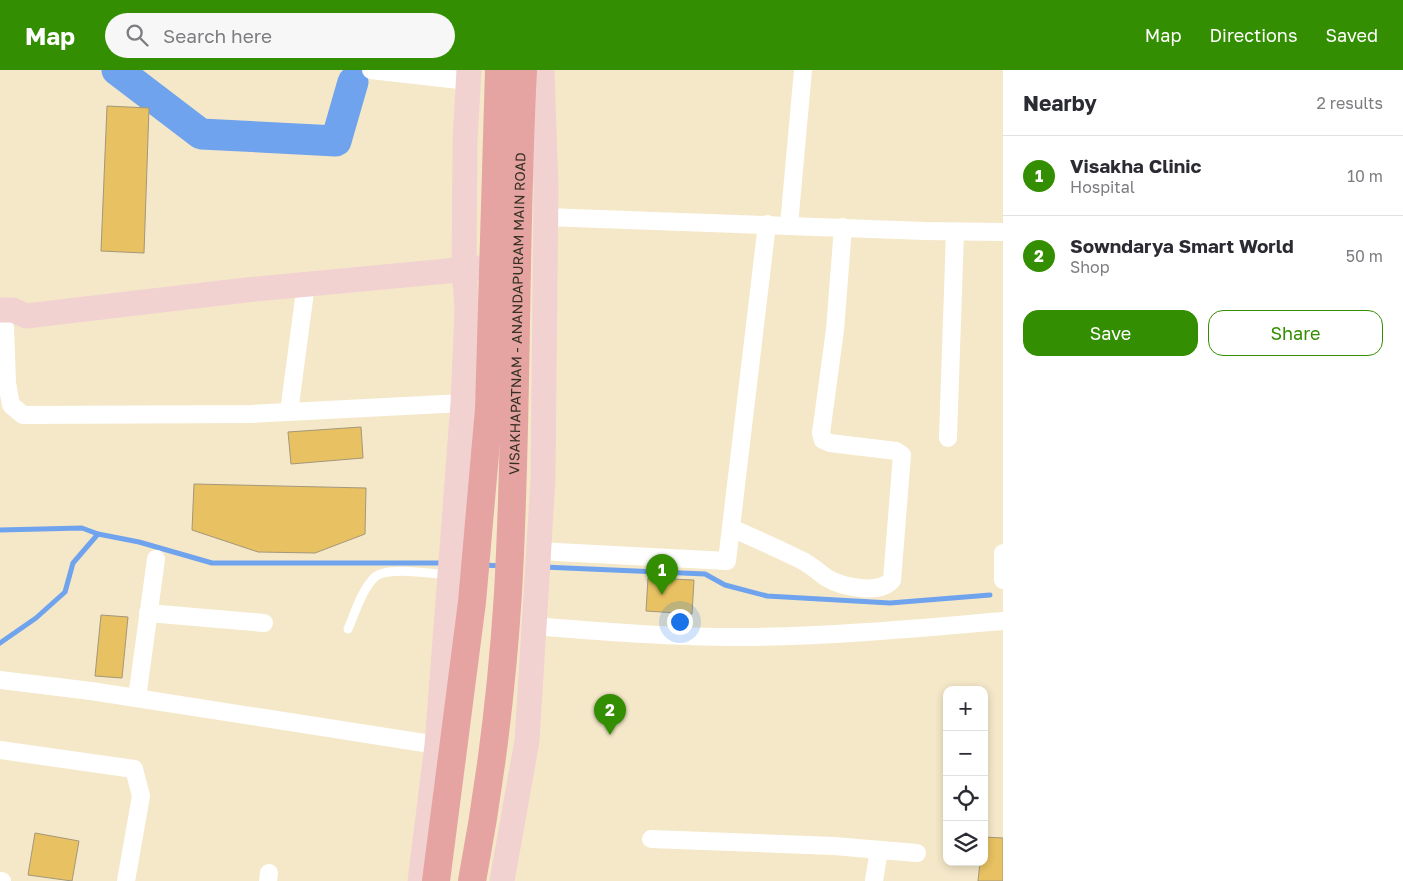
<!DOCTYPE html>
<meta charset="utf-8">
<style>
:root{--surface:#fff;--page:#f7f7f7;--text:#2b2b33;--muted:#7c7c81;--line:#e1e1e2;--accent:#338f01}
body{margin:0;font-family:"Golos Text",sans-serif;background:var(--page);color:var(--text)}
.controls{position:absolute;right:15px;bottom:15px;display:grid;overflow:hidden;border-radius:10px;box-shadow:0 2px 8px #0003}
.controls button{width:45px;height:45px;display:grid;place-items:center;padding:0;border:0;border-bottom:1px solid var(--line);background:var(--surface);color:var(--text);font:25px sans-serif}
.you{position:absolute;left:679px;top:551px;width:18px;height:18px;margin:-12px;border:4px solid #fff;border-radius:50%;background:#1a73e8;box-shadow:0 0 0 8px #1a73e833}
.badge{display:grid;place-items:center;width:32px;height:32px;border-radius:50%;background:var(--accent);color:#fff;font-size:16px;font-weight:700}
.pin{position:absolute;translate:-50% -41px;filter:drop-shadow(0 1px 2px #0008)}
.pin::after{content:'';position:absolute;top:26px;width:18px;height:15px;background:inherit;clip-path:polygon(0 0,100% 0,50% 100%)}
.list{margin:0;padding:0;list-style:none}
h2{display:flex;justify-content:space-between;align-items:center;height:65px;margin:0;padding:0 20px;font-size:21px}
h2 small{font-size:16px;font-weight:400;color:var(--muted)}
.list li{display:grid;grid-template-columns:32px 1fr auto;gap:15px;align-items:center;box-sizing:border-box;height:80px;padding:0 20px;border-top:1px solid var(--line)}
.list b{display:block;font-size:19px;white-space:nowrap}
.list p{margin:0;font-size:16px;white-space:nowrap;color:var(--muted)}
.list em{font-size:16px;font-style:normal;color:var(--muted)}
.actions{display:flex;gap:10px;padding:15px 20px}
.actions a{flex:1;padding:11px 0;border:1px solid var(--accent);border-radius:15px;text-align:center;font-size:18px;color:var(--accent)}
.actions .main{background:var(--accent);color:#fff}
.icon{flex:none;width:28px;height:28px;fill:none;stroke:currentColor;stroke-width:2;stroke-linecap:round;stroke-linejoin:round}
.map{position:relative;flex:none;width:1003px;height:811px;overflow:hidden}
header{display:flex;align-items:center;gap:30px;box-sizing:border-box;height:70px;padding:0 25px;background:var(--accent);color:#fff}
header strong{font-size:24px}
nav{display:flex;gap:28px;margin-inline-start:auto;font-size:18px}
.search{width:350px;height:45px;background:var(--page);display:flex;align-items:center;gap:12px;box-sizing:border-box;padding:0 18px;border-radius:28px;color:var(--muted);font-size:19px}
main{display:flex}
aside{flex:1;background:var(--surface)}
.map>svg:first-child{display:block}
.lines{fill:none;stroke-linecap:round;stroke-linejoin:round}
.stream{stroke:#70a3ed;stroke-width:5}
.river{stroke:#70a3ed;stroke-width:31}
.building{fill:#e7c162;stroke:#a4977a}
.lane{stroke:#fff;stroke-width:9}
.street{stroke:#fff;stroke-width:18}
.secondary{stroke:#f2d2d0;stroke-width:25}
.primary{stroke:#e5a4a1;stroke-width:28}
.labels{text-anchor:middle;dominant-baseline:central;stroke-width:4.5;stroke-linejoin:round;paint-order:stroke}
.street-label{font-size:14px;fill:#363024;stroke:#f5e8c9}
</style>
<header>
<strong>Map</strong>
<div class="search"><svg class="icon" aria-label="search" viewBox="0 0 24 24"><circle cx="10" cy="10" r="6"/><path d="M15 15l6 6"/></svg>Search here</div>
<nav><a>Map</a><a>Directions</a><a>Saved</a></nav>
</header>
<main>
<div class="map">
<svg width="1003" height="811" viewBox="0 0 1003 811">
<rect width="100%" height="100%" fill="#f5e8c9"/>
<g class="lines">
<g class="stream">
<polyline points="0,460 82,458 98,464 73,493 65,522 36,548 0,573"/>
<polyline points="98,464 139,472 212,493 441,493"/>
<polyline points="483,495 502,496"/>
<polyline points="543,497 705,504 725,515 767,526 890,533 990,525"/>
</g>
<polyline class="river" points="117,0 201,64 336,71 353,12"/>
</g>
<g class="building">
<polygon points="107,36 149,38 144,183 101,181"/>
<polygon points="361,357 363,388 291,394 288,362"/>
<polygon points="194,414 366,418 365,464 315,483 258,482 192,460"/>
<polygon points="648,508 694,510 692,544 646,541"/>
<polygon points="101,545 128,547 122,608 95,606"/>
<polygon points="35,763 79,771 72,811 28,805"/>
<polygon points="984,767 1003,768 1003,811 978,811 980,792 984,792"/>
</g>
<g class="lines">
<path class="lane" d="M348,559C355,543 362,519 375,507C387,496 433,504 449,505"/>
<g class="street">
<polyline points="371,0 468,11"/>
<polyline points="545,147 925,161 1003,162"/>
<polyline points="789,155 803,0"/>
<polyline points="5,257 7,313 11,335 23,345 251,344 463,333"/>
<polyline points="289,342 306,214"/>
<polyline points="948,368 955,162"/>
<path d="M731,458C755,468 778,479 801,490C810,494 818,502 827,508C842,517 879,525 892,510L902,385L896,381L830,373L823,370L821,363L835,260L843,157"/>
<polyline points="538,481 727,491 767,154"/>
<polyline points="1003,483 1003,510"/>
<polyline points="148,543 264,553"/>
<path d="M534,556C607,562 680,568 753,567C837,566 920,558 1003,551"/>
<polyline points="0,610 91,621 437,675"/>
<polyline points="137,628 156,489"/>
<polyline points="0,680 134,699 141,726 126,811"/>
<polyline points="651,769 834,776 917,783"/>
<polyline points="0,811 2,811"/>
<polyline points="268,811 269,803"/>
<polyline points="874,811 879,780"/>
</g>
<g class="secondary">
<polyline points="0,240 13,240 26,246 246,220 479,198"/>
<polyline points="420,811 437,675 463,333 467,239 464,199 465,71 469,0"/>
<polyline points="502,811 527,671 543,409 546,118 542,0"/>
</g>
<g class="primary">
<polyline points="436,811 472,532 489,339 499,0"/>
<path id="s1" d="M472,811C490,716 502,619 508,523C518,349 514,174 523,0"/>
</g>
</g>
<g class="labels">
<g class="street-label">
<text stroke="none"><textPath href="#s1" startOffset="570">VISAKHAPATNAM - ANANDAPURAM MAIN ROAD</textPath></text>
</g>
</g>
</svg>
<div class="controls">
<button>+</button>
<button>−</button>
<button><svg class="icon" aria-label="locate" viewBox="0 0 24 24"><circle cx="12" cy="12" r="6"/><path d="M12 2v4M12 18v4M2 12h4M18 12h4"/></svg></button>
<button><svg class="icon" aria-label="layers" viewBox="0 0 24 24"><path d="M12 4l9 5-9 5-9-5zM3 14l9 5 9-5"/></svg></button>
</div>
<div class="you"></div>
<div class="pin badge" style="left:662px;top:525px">1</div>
<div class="pin badge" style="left:610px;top:665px">2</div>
</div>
<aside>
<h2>Nearby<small>2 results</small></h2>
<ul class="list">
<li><span class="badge">1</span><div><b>Visakha Clinic</b><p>Hospital</p></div><em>10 m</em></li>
<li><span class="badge">2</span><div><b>Sowndarya Smart World</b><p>Shop</p></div><em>50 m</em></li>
</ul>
<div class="actions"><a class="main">Save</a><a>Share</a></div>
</aside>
</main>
